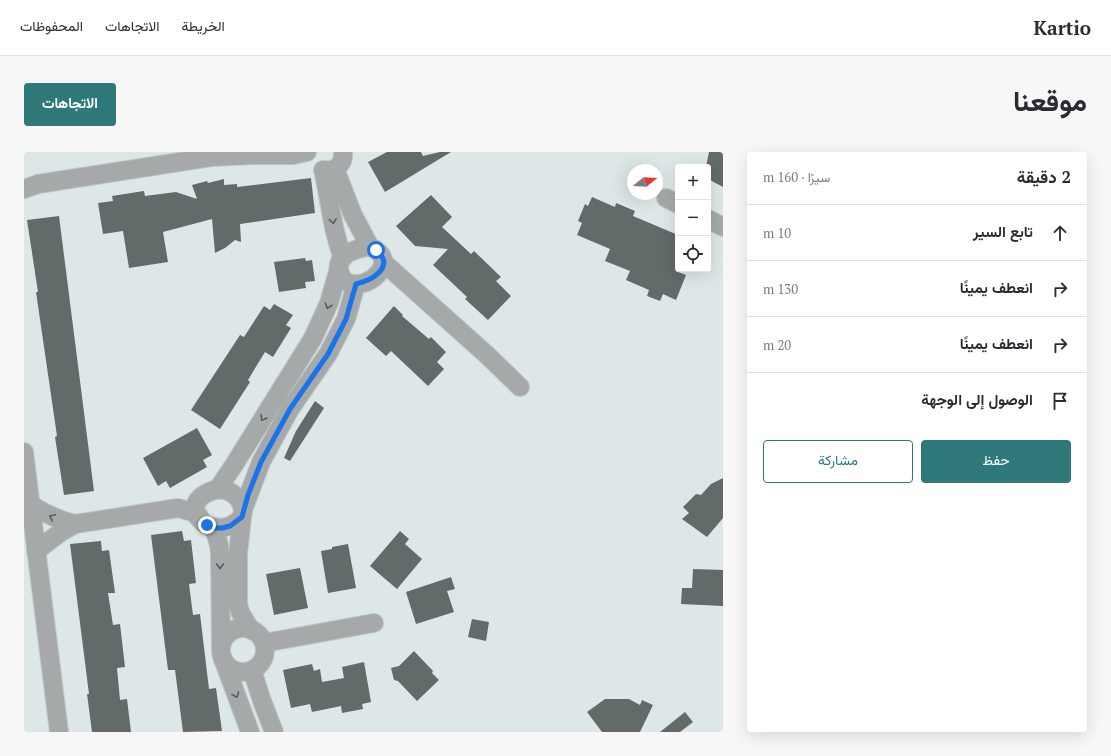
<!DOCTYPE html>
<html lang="ar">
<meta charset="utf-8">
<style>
:root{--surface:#fff;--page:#f7f7f7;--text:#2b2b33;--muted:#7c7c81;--line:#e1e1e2;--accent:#2f797b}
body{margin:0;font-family:"PT Serif",Vazirmatn,serif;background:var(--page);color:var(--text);direction:rtl}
.controls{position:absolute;right:12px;top:12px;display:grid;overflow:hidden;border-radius:4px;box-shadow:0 4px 16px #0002}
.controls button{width:36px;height:36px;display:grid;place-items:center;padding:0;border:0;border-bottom:1px solid var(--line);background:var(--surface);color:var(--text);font:20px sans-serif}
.compass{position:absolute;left:603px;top:12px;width:36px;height:36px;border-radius:50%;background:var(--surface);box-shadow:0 4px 16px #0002;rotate:72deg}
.stop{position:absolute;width:12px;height:12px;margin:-9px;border:3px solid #1a73e8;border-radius:50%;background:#fff}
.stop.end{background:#1a73e8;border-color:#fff;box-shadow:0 1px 4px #0008}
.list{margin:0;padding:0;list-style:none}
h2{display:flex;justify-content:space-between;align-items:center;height:52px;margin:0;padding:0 16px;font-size:17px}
h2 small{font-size:13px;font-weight:400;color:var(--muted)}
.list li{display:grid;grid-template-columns:26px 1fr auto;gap:12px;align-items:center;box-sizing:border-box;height:56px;padding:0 16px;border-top:1px solid var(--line)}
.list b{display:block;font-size:15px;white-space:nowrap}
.list em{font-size:13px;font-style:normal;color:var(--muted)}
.actions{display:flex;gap:8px;padding:12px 16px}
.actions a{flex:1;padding:9px 0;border:1px solid var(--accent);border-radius:4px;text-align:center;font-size:14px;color:var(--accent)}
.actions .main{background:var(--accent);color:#fff}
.icon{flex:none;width:22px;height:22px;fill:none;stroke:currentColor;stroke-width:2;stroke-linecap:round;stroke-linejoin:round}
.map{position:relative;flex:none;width:699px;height:580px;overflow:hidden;direction:ltr;border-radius:4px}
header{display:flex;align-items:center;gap:24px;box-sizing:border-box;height:56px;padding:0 20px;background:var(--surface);border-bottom:1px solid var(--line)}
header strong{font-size:19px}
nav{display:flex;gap:22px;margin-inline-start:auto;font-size:14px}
.intro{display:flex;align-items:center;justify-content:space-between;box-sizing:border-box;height:96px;padding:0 24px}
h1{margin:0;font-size:28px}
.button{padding:10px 18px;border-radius:4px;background:var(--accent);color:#fff;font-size:14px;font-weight:700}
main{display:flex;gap:24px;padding:0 24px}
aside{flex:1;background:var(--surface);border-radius:4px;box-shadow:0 4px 16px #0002}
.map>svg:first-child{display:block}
.building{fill:#626a6a}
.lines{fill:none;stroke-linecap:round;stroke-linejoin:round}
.street-casing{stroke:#bdc5c5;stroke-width:20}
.street{stroke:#a5a9a9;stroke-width:18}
.oneway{stroke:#595c5c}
.route{stroke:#1a73e8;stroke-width:5}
</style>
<header>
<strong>Kartio</strong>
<nav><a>الخريطة</a><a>الاتجاهات</a><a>المحفوظات</a></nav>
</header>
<div class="intro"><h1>موقعنا</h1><a class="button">الاتجاهات</a></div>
<main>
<aside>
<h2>2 دقيقة<small>سيرًا · 160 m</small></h2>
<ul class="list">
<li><svg class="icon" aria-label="ahead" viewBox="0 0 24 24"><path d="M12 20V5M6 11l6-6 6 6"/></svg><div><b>تابع السير</b></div><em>10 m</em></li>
<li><svg class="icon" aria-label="right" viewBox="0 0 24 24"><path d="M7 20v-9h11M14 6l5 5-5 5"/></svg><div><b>انعطف يمينًا</b></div><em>130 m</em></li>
<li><svg class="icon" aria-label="right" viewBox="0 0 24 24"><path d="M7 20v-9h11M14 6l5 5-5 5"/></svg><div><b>انعطف يمينًا</b></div><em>20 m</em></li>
<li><svg class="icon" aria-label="arrive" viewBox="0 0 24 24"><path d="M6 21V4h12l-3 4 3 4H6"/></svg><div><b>الوصول إلى الوجهة</b></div></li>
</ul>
<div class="actions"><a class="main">حفظ</a><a>مشاركة</a></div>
</aside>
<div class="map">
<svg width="699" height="580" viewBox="0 0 699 580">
<rect width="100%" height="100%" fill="#dee7e7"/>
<g class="building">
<polygon points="363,0 397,0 399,4 416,0 427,0 361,40 344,10"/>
<polygon points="685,0 699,0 699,35 684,27 684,15 682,15"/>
<polygon points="287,26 291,61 216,72 217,90 211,88 201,96 191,101 188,67 139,80 144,110 105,116 99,79 79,82 74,51 89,49 88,44 120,39 121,44 152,40 173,47 168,33 183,29 184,31 200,27 200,33 213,32 213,35"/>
<polygon points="407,43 428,65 418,75 447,102 450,99 477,125 472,129 487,144 464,168 441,147 443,145 409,113 424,97 391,94 372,74"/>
<polygon points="568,45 591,55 592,51 611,59 609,64 654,83 654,120 662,123 652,148 639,142 636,149 623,144 625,138 602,128 606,119 581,109 586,97 553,83 558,71 554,69 561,52 564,54"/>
<polygon points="35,64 70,339 40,343 31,285 33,284 12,140 14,140 3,68"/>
<polygon points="281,106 282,109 288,108 291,129 281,130 282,136 255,140 250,110"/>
<polygon points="250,152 269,163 262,173 267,176 249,205 241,200 224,228 226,230 196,277 167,258 216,183 220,185 240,154 246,158"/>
<polygon points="370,154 379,163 378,164 405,187 407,185 422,200 413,210 420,217 404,234 367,199 362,204 342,186"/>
<polygon points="291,249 300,256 266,309 260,306 272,279"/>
<polygon points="173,276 188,303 179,308 183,315 146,336 142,329 134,334 119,306"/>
<polygon points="699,326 699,366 683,385 658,367 665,361 659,355 672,342 677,343 687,332"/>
<polygon points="158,379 160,389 167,388 172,431 165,432 169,463 176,462 185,537 192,536 198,579 159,580 151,518 144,518 127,383"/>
<polygon points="376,379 385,387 381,392 398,407 373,437 346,414"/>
<polygon points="77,389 78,399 85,398 91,441 84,441 89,473 96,472 101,515 93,516 96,548 103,547 107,580 68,580 63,542 65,542 46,392"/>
<polygon points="324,392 332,436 304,441 297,399 308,397 308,395"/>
<polygon points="276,416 284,456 250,463 242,422"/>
<polygon points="669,417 699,418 699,454 657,452 658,436 668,436"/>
<polygon points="427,425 431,437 423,439 430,460 392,472 382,440"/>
<polygon points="448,467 465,470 462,489 444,485"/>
<polygon points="390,499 409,519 408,521 415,528 393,549 374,529 370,528 367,516 375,514"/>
<polygon points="340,510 347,550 338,552 339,557 318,561 317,554 288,560 286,552 267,556 259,518 288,512 290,519 296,517 298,530 320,526 318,515"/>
<polygon points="581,547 605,547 616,553 618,548 629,553 616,580 578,580 563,560"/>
<polygon points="661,560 669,570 656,580 636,580"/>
</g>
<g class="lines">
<g class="street-casing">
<g id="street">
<polyline points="311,17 329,63 346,95"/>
<path d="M299,18C306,47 308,79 319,106"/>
<path d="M301,18C312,20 320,12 319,0"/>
<polyline points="0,37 14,32 187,5 229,3 269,3 283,0"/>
<polyline points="642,46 654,52"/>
<polyline points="684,67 699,75"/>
<path d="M346,95C380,109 340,143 321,129C318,126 316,122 315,118C312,102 333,96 346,95Z"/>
<polyline points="359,110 463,203 496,235"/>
<polyline points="0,300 35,580"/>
<path d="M190,338C196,337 203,338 208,341C217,347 224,361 214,369C187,391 147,353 190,338Z"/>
<polyline points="193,338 210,313 289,186 305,151 315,116"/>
<path d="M6,352C21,362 34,368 51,372"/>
<polyline points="219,358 237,310 266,257 304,202 322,167 332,132"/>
<polyline points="218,365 214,401 214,453 217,462 227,478"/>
<polyline points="190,376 195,393 196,402 197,496"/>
<polyline points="12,399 37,380 51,372 154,356 168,360 175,364"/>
<circle cx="219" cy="498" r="22"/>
<polyline points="240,491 350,471"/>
<polyline points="199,507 226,580"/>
<polyline points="228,518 238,549 250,580"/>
</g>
</g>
<use href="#street" class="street"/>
</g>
<defs><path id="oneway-chevron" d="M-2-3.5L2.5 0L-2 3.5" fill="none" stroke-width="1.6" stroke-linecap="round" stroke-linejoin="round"/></defs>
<g class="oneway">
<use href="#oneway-chevron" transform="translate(309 69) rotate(82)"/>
<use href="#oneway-chevron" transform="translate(304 154) rotate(109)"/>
<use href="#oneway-chevron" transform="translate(239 266) rotate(121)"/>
<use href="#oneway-chevron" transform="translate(28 365) rotate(-155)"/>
<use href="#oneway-chevron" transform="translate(196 414) rotate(89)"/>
<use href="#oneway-chevron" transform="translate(212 543) rotate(70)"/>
</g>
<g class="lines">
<path class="route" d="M183,373L190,376H198L206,374L218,365L224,343L237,310L266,257L304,202L322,167L332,132C349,128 372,114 352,98"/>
</g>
</svg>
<div class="controls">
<button>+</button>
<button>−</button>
<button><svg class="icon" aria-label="locate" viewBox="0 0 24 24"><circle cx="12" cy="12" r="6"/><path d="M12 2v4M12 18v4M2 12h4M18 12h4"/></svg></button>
</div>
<svg class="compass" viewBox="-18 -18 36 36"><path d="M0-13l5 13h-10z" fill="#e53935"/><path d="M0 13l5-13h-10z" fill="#7c7c81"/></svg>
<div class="stop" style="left:352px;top:98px"></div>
<div class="stop end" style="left:183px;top:373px"></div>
</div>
</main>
